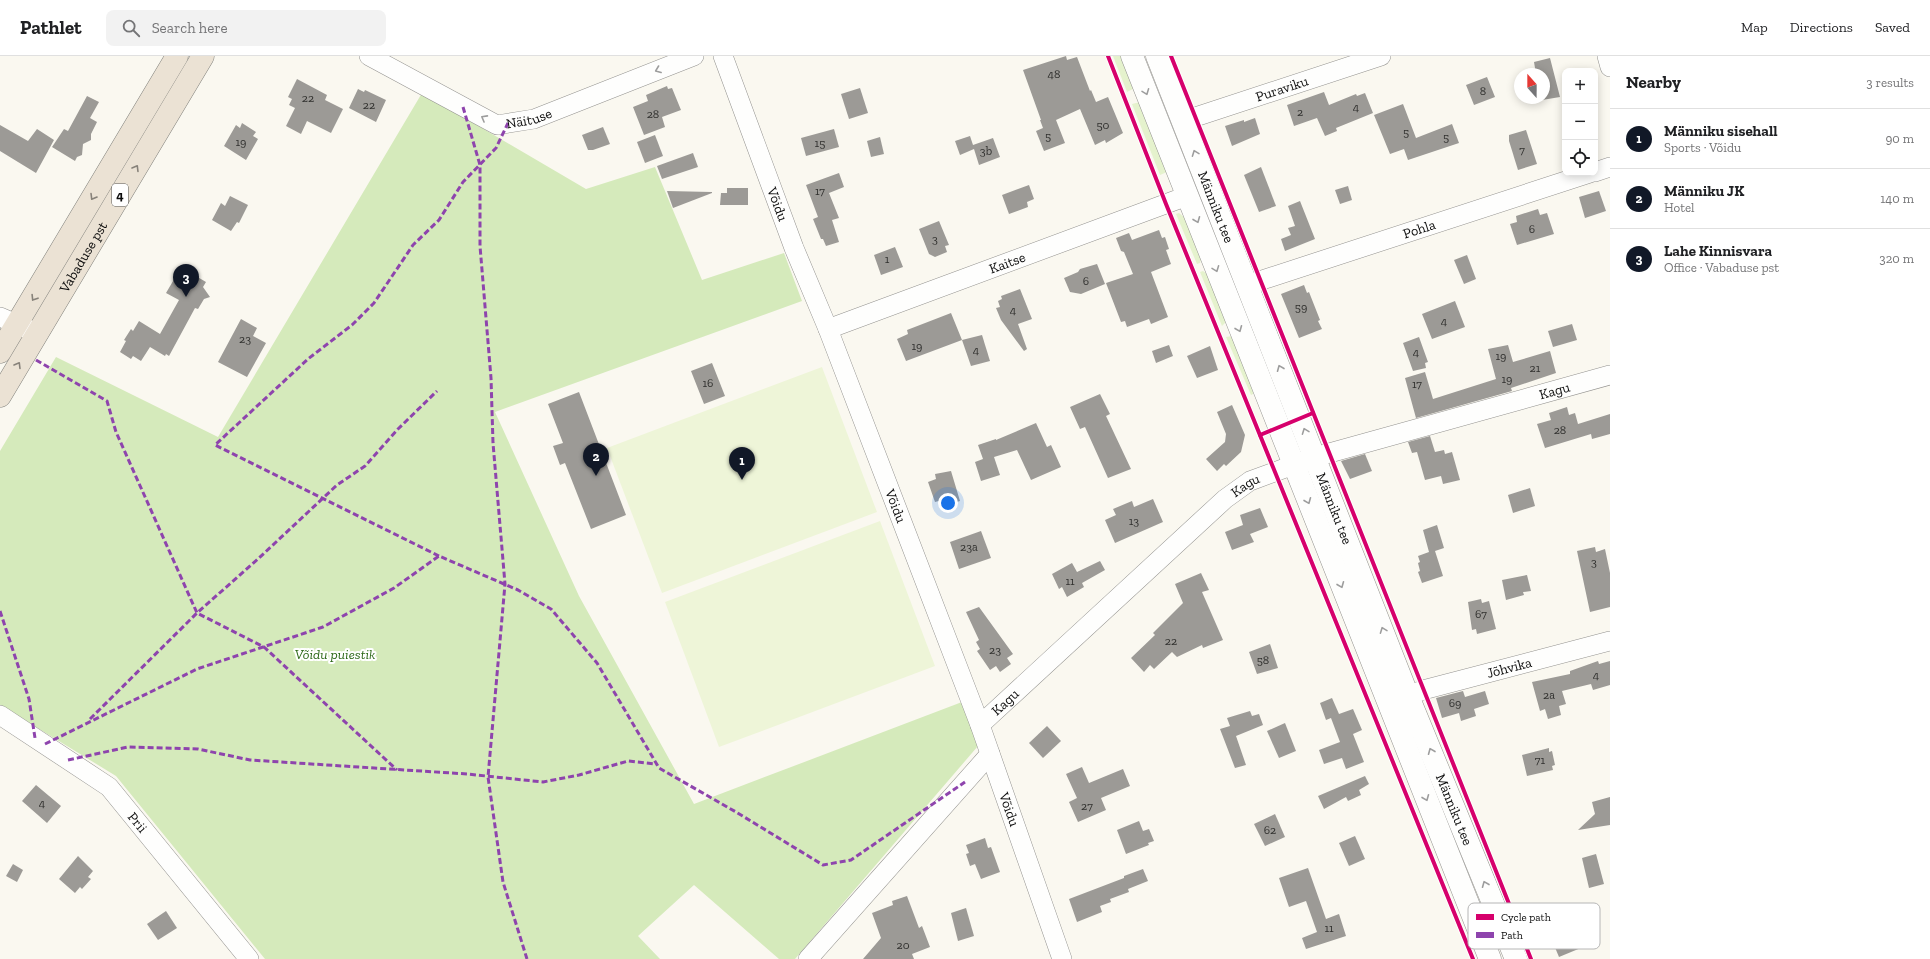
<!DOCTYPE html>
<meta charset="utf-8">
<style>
:root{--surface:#fff;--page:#f2f2f2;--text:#202124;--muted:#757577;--line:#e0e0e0;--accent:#111827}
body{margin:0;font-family:"Zilla Slab",serif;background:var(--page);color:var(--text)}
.controls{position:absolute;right:12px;top:12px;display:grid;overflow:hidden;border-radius:8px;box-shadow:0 2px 10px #0003}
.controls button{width:36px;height:36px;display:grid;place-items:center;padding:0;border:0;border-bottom:1px solid var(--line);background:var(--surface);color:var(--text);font:20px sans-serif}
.compass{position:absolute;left:1514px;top:12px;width:36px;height:36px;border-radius:50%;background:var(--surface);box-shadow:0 2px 10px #0003;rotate:339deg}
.you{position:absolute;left:948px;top:447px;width:14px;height:14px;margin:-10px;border:3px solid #fff;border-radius:50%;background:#1a73e8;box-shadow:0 0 0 6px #1a73e833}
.badge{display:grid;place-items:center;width:26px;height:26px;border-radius:50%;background:var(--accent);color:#fff;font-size:13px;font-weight:700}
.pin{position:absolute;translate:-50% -33px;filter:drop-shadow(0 1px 2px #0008)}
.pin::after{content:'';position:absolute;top:21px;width:14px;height:12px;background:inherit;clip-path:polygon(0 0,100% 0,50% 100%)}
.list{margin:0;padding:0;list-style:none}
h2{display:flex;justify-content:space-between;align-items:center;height:52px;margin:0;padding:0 16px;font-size:17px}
h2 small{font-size:13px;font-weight:400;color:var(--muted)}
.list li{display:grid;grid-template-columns:26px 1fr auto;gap:12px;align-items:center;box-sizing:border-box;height:60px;padding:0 16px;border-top:1px solid var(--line)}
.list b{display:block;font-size:15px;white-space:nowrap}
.list p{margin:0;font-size:13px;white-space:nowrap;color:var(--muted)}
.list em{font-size:13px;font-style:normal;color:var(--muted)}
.icon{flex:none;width:22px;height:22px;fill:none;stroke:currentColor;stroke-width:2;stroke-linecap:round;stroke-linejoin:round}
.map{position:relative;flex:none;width:1610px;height:903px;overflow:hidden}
header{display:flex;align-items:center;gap:24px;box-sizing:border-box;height:56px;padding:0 20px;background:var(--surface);border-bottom:1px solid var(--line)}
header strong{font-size:19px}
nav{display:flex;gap:22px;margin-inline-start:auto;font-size:14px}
.search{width:280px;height:36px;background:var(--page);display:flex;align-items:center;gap:10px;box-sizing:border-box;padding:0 14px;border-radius:8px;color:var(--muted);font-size:15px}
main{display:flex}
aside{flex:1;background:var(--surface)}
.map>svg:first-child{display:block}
.green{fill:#e5f2cd}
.forest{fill:#d5eabb}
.pitch{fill:#eef5d8}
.building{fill:#9c9a96}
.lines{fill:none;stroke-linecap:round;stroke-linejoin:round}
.minor-casing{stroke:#93928f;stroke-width:20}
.tertiary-casing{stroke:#93928f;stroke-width:23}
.trunk-casing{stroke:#80807c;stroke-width:23}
.minor{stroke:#fefefd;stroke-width:19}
.tertiary{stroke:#fefefd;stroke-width:22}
.trunk{stroke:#ebe2d4;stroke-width:22}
.quiet{stroke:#8e44ad;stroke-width:3;stroke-dasharray:6 3;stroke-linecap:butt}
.cycleway-casing{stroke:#fff;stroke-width:6}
.cycleway{stroke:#d6006c;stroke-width:4}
.oneway{stroke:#9d9d9d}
.oneway2{stroke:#87827a}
.labels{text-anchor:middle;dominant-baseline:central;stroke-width:4;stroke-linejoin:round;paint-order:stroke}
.number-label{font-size:12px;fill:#30302e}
.shield{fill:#fff;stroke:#555;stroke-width:1}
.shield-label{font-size:13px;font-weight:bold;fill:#0c0c0c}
.street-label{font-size:14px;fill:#0c0c0c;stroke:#fff}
.park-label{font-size:14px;font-style:italic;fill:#2c6817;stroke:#fff}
.key{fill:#fff;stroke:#b6b6b6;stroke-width:1}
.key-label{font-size:11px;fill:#0c0c0c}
</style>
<header>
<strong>Pathlet</strong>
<div class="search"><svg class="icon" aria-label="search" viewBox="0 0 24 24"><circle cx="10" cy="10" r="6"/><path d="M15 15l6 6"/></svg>Search here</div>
<nav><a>Map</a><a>Directions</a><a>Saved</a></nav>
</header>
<main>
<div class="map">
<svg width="1610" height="903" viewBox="0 0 1610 903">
<rect width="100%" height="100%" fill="#faf8f0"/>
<g class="green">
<polygon points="1113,0 1121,0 1135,32 1127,36"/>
<polygon points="1140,46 1167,116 1160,119 1132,48"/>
<polygon points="1179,157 1185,162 1201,203 1200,207 1197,208 1176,158"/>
<polygon points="1203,215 1207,218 1226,266 1222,270 1200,216"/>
<polygon points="1232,280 1254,336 1253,338 1251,339 1226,281"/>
</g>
<polygon class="forest" points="422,37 586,133 655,111 702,224 784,197 802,245 495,356 579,540 694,748 962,646 978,690 795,903 779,903 694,829 638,880 660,903 265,903 116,720 0,649 0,395 56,301 218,381"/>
<g class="pitch">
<polygon points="822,311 877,456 662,537 607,392"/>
<polygon points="880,465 935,610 719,691 665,546"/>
</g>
<g class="building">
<polygon points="1066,0 1067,4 1077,1 1090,35 1091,34 1096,46 1108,41 1123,77 1106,87 1105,84 1095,89 1080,53 1056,64 1065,87 1044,95 1036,75 1043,72 1040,64 1041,64 1023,14"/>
<polygon points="1550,2 1560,41 1542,44 1542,42 1544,42 1544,18 1536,18 1534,6"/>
<polygon points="1487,21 1495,41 1474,49 1466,29"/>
<polygon points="297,23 327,39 325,44 343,53 331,77 307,65 301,78 286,70 295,52 289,49 292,43 288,41"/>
<polygon points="667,30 668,33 672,32 681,54 662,61 665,71 644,79 633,51 648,45 646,39"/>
<polygon points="860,32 868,57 849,63 841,38"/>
<polygon points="358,33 364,36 365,34 386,44 376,66 349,52"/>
<polygon points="1324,36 1329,49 1356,38 1357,40 1365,37 1373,57 1336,72 1337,75 1325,80 1317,62 1294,70 1287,49"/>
<polygon points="87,40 99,46 90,62 97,66 91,78 91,84 83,88 82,99 77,101 75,105 52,91 64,73 68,75"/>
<polygon points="1403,48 1416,82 1452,68 1459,87 1408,104 1404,93 1390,98 1374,59"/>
<polygon points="1255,62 1260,78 1232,90 1225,70 1244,64 1244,66"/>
<polygon points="242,67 256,76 253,80 258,83 246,104 224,90 236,69 240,72"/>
<polygon points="0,69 28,85 37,73 54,84 36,117 0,95"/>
<polygon points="603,71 610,88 593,94 588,94 582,79"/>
<polygon points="834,73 839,91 806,100 801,82"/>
<polygon points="1526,74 1537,108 1518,114 1509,85 1509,79"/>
<polygon points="655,79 663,100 645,107 637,86"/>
<polygon points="970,80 973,89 993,82 1000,101 979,109 974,93 960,99 955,85"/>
<polygon points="880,81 884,98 871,101 867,85"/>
<polygon points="693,97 698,111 662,123 657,110"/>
<polygon points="1261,111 1276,150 1259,156 1244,119"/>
<polygon points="839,117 844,131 829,137 839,162 832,164 839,186 826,190 823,183 821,183 813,163 818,161 806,129"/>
<polygon points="1029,129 1034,143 1027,146 1028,151 1009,158 1002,139"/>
<polygon points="1348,130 1352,144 1340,148 1335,134"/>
<polygon points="727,132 748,132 748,149 720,149 721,137 727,137"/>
<polygon points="667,135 712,136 712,137 673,152"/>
<polygon points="1599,135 1606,155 1585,162 1579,141"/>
<polygon points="230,140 248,149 239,167 237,166 231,175 212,164 221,147 225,150"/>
<polygon points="1300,145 1315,183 1285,195 1281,183 1291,179 1288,172 1295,170 1288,150"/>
<polygon points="1538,153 1540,159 1547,157 1554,178 1517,189 1510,168 1517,166 1516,160"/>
<polygon points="939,165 949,189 945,190 947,196 935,201 929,198 919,173"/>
<polygon points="1159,174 1162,182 1165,181 1169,193 1166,194 1171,208 1151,216 1168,261 1151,268 1149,263 1127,271 1125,265 1121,266 1106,227 1133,218 1124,196 1121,195 1116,182 1129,177 1132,184"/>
<polygon points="895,191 903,211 881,219 874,199"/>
<polygon points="1467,199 1476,223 1464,228 1454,204"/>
<polygon points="1097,208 1105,228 1081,238 1070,236 1064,222 1078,216 1080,213"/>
<polygon points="184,213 206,226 203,231 210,241 204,243 198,253 195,252 169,300 166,298 165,300 150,291 141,305 133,300 131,303 120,296 126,285 124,284 131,273 133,275 139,265 160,278 179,244 166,237 176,220 179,222"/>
<polygon points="1304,229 1307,237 1309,236 1320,264 1318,265 1322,273 1299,282 1281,238"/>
<polygon points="1020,233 1032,263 1018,268 1027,293 1024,295 1001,264 996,252 1000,251 998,245 1002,243 1001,240"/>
<polygon points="1455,245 1465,271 1432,283 1422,258"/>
<polygon points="951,257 962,284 906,305 897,283 908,278 907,274"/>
<polygon points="241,263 257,272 253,280 266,287 247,321 218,306"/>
<polygon points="1572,268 1577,284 1553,291 1548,275"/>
<polygon points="982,279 990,305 971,310 962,284"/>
<polygon points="1419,281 1428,306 1425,307 1426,312 1413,315 1403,287"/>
<polygon points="1169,289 1173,300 1156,307 1152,295"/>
<polygon points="1508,289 1513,306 1550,295 1556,317 1511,332 1512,335 1416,362 1405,322 1425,316 1433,343 1496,323 1488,293"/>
<polygon points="1210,290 1218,314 1197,322 1187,300"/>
<polygon points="712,307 725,340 704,348 691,315"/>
<polygon points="579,336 626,459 591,473 565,407 560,409 553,390 563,387 548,348"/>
<polygon points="1100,338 1110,358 1106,360 1131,413 1108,422 1085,371 1080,373 1070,351"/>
<polygon points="1232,349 1245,379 1241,396 1226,410 1224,408 1217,415 1206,403 1225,386 1226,378 1217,356"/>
<polygon points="1567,351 1569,359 1575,357 1578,368 1610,358 1610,378 1592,383 1591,378 1545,392 1537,368 1551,364 1549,357"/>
<polygon points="1036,367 1047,391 1051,389 1061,411 1031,424 1017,394 994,401 1000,419 981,425 975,406 983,403 978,389 996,383 996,384"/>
<polygon points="1430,380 1435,396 1444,394 1445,398 1452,396 1460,424 1443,428 1441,420 1425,424 1417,396 1412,397 1408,386"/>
<polygon points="1365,398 1372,415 1350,423 1341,405"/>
<polygon points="951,415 960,445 947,449 946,443 935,446 928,426 936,423 935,418"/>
<polygon points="1530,432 1535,450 1513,457 1508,439"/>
<polygon points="1153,443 1163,466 1115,487 1105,464 1116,459 1113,453 1132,445 1134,451"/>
<polygon points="1260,452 1268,471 1250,478 1254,486 1232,494 1225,476 1243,469 1240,459"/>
<polygon points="1437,469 1444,492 1435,495 1443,520 1422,527 1418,516 1420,515 1418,507 1420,506 1418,500 1429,496 1423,474"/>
<polygon points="981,475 991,502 959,513 950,486"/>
<polygon points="1595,491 1596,496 1605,493 1610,517 1610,551 1590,556 1577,495"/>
<polygon points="1100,505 1105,514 1082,527 1084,531 1067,541 1062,531 1059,533 1052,518 1072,507 1077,516"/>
<polygon points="1201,517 1209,534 1202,536 1223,584 1203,592 1202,589 1177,601 1172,596 1154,613 1150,609 1144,616 1131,602 1155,579 1153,577 1183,547 1175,528"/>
<polygon points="1527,519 1531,535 1523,536 1524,539 1506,544 1502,524"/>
<polygon points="1481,543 1482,547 1489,545 1496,573 1477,578 1476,573 1472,574 1468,546"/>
<polygon points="979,551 1013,598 1007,602 1011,608 1000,616 996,610 990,614 977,595 980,593 976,586 979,584 966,556"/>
<polygon points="1270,588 1278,612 1257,618 1249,596"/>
<polygon points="1598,605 1599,608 1610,605 1610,629 1593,634 1591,628 1562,635 1566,648 1559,650 1561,659 1548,663 1545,653 1540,655 1532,626 1570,618 1570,615"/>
<polygon points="1463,635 1465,641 1485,635 1489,648 1474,653 1476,660 1461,665 1459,657 1442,662 1436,642"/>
<polygon points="1332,642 1339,658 1353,653 1362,674 1353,678 1364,706 1346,713 1342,702 1324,708 1319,694 1340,686 1331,662 1326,664 1320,647"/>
<polygon points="1250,655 1252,660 1259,658 1263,669 1236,680 1246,709 1235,712 1220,673 1230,670 1227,662"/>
<polygon points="1285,667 1296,695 1279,702 1267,675"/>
<polygon points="1047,670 1061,685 1043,702 1029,687"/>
<polygon points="1549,692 1549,696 1552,695 1555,709 1552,710 1553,714 1527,720 1522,699"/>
<polygon points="1082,711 1089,727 1123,713 1130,730 1101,742 1106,754 1078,766 1069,746 1077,742 1066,718"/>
<polygon points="1365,720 1369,728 1359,734 1361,739 1348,745 1346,741 1324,753 1318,740"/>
<polygon points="36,729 61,750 47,767 22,745"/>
<polygon points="1610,741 1610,769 1578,774 1595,758 1592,746"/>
<polygon points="1275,758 1285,781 1265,790 1254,768"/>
<polygon points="1139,765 1143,775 1149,773 1154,785 1148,787 1149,789 1126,798 1117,774"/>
<polygon points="1355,780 1365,803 1349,810 1339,787"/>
<polygon points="985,782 988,792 991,791 1000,816 981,823 975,808 970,810 966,798 969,797 966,789"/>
<polygon points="1596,798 1604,828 1589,832 1582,802"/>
<polygon points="78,800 93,815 88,821 91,823 82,833 80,831 75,837 59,823"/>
<polygon points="13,808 23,814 17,826 6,820"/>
<polygon points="1308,812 1326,863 1339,858 1346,880 1306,893 1302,882 1317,876 1306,845 1289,851 1279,822"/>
<polygon points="1143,813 1148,825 1128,833 1129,836 1110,843 1111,846 1100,850 1102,856 1077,866 1069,843 1124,822 1124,820"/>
<polygon points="907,840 919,872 922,870 930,891 912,898 914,903 863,903 881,882 872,857 893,849 892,845"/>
<polygon points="966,852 974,880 958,885 951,857"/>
<polygon points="166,855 177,872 158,884 147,868"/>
<polygon points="1580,870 1588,889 1559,901 1551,882"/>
</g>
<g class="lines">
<g class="minor-casing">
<g id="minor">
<path id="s1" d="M369,0L497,69L534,63L694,0"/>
<path id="s2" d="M723,0L794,192L828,273L980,669L1062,903"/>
<polyline points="1607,0 1610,11"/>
<path id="s3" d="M1183,65L1381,0"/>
<polyline points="1595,116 1610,111"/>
<path id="s4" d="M1247,229L1590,117"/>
<polyline points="0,261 30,274"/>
<path id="s5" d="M828,273L1187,140"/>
<path id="s6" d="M1394,645L1423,634L1610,585"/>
<path id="s7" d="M0,659L109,731L249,903"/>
<path id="s8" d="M980,669L1225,443L1250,425L1315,401L1610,319"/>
<polyline points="808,903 990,698"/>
</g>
</g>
<g class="tertiary-casing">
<g id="tertiary">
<polyline points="1132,0 1490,903"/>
<path id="s9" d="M1157,0L1408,640L1516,903"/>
</g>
</g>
<g class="trunk-casing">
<g id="trunk">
<polyline points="0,296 177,0"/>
<path id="s10" d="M0,340L203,0"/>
</g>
</g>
<use href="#minor" class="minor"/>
<use href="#tertiary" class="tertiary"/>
<use href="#trunk" class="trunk"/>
<g class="quiet">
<polyline points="463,51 480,109 480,190 491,322 493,387 505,528 488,721 503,826 527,903"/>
<polyline points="36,304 107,345 116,376 197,557 264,591 397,714"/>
<polyline points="439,500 215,389 308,303 352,269 374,247 413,189 439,164 463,126 496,92 508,67"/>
<polyline points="0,555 29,643 35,682"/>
<polyline points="90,663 197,557 259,502 337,429 365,410 398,373 437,335"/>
<polyline points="45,688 197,613 323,571 394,532 439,500 518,534 551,553 597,607 659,712 736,756 823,809 851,804 965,726"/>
<polyline points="68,704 128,691 198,693 250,704 467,718 543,726 579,719 628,705 656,708"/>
</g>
<g class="cycleway-casing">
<g id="cycleway">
<polyline points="1108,0 1166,148 1473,903"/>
<polyline points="1171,0 1531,903"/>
<polyline points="1260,379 1313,357"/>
</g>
</g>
<use href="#cycleway" class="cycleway"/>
</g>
<defs><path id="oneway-chevron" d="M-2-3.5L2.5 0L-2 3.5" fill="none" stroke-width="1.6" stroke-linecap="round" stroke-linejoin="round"/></defs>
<g class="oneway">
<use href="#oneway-chevron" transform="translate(658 14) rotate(159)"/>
<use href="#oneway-chevron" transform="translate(1146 36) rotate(69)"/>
<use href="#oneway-chevron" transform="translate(484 62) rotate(-151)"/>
<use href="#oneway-chevron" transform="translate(1195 97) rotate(-111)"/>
<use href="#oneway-chevron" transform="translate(1197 164) rotate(68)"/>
<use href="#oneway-chevron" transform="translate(1216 213) rotate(69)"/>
<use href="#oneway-chevron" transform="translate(1239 273) rotate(68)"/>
<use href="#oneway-chevron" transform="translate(1280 312) rotate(-112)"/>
<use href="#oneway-chevron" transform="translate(1305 375) rotate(-111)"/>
<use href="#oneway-chevron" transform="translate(1308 445) rotate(68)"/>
<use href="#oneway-chevron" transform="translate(1341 529) rotate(68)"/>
<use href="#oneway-chevron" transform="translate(1383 574) rotate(-111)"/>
<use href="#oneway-chevron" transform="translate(1431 695) rotate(-112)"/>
<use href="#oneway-chevron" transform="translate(1426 742) rotate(68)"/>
<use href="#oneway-chevron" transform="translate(1485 828) rotate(-112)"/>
</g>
<g class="oneway2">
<use href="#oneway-chevron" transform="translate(136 112) rotate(-59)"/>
<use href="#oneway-chevron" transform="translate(93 141) rotate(121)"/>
<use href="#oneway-chevron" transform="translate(34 242) rotate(122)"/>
<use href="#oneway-chevron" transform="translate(18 309) rotate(-59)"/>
</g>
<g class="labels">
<g class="number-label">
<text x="1054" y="18">48</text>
<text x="1483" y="35">8</text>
<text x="308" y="42">22</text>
<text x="369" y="49">22</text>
<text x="1356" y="51">4</text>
<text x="1300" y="56">2</text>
<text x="653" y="58">28</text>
<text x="1103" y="69">50</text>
<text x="1406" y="76">5</text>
<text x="1048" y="80">5</text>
<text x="1446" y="81">5</text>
<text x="241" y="86">19</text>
<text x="820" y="87">15</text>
<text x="1522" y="94">7</text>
<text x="986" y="95">3b</text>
<text x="820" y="135">17</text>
<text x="1532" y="173">6</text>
<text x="935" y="183">3</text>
<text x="887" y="203">1</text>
<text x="1086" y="225">6</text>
<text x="1301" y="251">59</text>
<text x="1013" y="254">4</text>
<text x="1444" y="265">4</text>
<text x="245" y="283">23</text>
<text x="917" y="290">19</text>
<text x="976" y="294">4</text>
<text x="1416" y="296">4</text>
<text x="1501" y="300">19</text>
<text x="1535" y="312">21</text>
<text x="1507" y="323">19</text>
<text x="708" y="327">16</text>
<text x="1417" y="328">17</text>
<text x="1560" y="374">28</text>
<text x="1134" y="465">13</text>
<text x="969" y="491">23a</text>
<text x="1594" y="506">3</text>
<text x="1070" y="525">11</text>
<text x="1481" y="558">67</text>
<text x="1171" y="585">22</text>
<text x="995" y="594">23</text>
<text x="1263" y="604">58</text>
<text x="1596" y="619">4</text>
<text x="1549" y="639">2a</text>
<text x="1455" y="647">69</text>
<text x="1540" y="704">71</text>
<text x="42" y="747">4</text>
<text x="1087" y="750">27</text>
<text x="1270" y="774">62</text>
<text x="1329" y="872">11</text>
<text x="903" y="889">20</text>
</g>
<rect class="shield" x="112" y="128" width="16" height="22" rx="3"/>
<g class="shield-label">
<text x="120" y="139">4</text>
</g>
<g class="street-label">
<text stroke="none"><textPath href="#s3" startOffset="104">Puraviku</textPath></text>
<text stroke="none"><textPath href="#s1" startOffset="178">Näituse</textPath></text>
<text stroke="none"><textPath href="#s2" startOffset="158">Võidu</textPath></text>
<text stroke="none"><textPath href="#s9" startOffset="162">Männiku tee</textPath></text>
<text stroke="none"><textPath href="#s4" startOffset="181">Pohla</textPath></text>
<text stroke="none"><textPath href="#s10" startOffset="162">Vabaduse pst</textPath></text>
<text stroke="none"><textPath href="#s5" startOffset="191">Kaitse</textPath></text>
<text stroke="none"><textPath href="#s8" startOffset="682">Kagu</textPath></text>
<text stroke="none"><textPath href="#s8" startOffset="358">Kagu</textPath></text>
<text stroke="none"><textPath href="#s2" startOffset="482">Võidu</textPath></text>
<text stroke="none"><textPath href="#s9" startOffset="486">Männiku tee</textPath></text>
<text stroke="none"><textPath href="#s6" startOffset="120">Jõhvika</textPath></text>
<text stroke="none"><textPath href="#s8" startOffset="34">Kagu</textPath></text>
<text stroke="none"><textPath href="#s9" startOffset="810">Männiku tee</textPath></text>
<text stroke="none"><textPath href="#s2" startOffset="806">Võidu</textPath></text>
<text stroke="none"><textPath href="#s7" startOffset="176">Prii</textPath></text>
</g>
<g class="park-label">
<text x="335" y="598">Võidu puiestik</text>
</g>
</g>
<rect x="1468" y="847" width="132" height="46" rx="6" class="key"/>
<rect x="1476" y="858" width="18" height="6" fill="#d6006c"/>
<rect x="1476" y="876" width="18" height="6" fill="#8e44ad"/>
<g class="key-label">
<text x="1501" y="865">Cycle path</text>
<text x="1501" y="883">Path</text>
</g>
</svg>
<div class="controls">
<button>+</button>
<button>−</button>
<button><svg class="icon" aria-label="locate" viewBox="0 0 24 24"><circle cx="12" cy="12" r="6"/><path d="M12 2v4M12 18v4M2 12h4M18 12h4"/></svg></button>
</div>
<svg class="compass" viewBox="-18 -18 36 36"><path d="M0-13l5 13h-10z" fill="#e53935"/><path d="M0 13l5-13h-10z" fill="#757577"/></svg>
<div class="you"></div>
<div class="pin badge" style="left:742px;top:424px">1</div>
<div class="pin badge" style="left:596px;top:420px">2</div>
<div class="pin badge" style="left:186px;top:241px">3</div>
</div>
<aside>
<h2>Nearby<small>3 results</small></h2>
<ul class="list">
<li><span class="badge">1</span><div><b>Männiku sisehall</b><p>Sports · Võidu</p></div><em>90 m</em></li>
<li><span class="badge">2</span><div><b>Männiku JK</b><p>Hotel</p></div><em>140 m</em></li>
<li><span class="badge">3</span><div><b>Lahe Kinnisvara</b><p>Office · Vabaduse pst</p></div><em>320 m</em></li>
</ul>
</aside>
</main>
